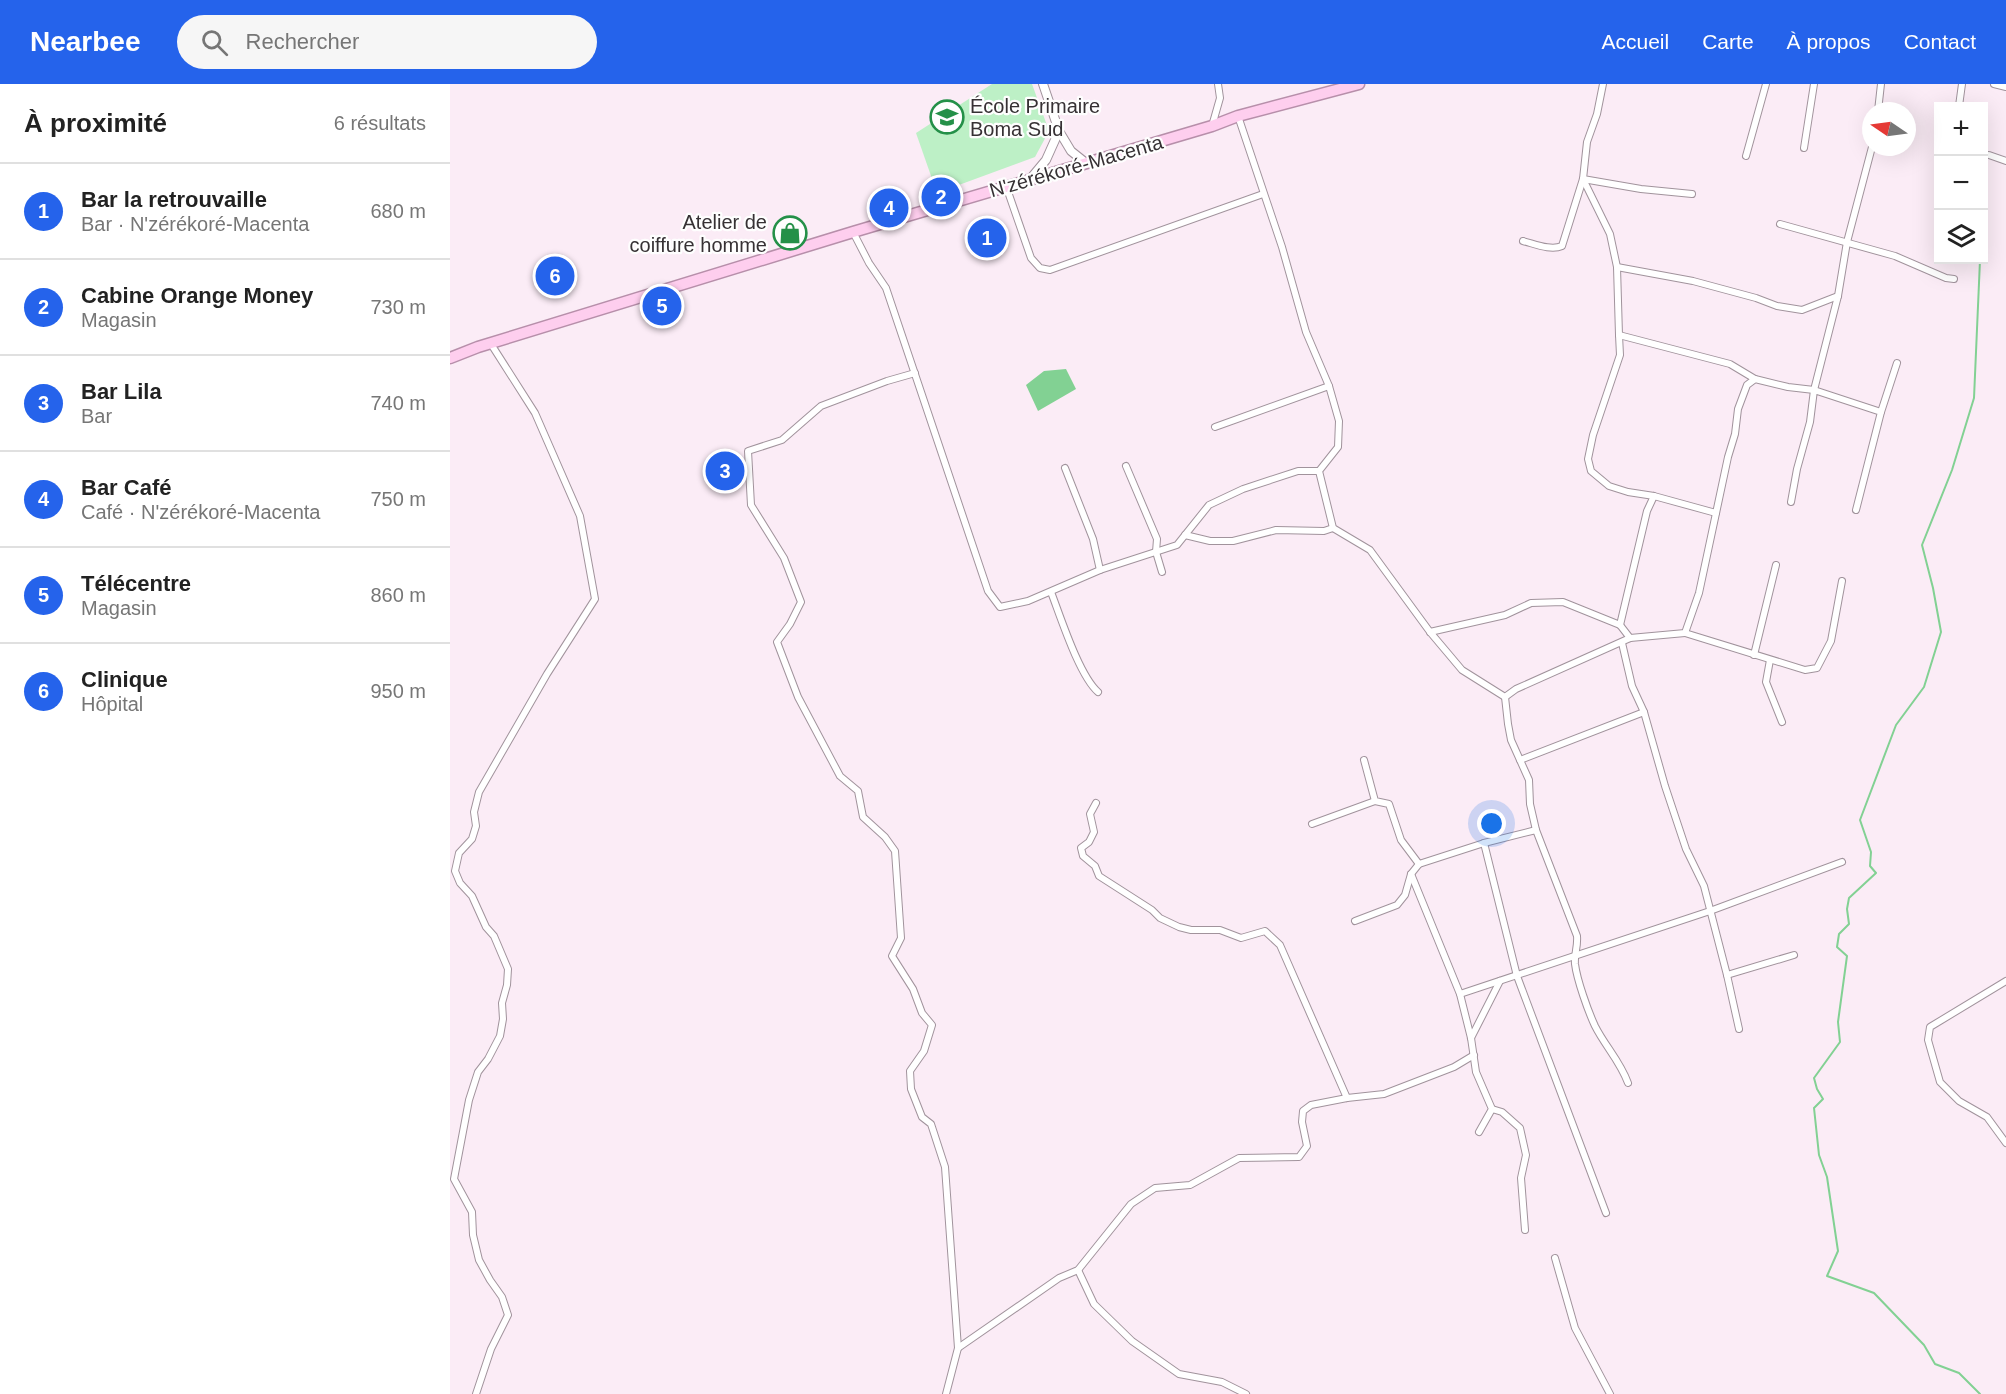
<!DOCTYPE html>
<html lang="fr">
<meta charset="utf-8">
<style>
:root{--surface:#fff;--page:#f6f6f6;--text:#222;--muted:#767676;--line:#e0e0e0;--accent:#2563eb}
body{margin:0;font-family:Helvetica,sans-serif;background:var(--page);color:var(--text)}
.controls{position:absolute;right:18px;top:18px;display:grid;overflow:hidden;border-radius:0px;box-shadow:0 6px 24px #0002}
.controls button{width:54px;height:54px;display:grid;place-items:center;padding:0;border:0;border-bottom:2px solid var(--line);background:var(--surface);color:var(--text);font:30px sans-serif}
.compass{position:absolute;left:1412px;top:18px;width:54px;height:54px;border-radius:50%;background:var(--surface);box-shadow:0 6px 24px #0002;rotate:283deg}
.you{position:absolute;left:1042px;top:740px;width:21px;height:21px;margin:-15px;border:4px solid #fff;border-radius:50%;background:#1a73e8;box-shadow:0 0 0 9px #1a73e833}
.badge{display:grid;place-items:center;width:39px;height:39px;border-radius:50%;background:var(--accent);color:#fff;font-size:20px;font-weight:700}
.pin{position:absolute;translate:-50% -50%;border:3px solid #fff;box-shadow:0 2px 6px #0006}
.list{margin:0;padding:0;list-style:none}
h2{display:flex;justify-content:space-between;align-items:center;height:78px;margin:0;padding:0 24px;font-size:26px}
h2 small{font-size:20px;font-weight:400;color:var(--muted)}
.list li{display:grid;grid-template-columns:39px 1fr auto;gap:18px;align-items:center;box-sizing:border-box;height:96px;padding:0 24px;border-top:2px solid var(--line)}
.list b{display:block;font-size:22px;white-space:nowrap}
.list p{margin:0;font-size:20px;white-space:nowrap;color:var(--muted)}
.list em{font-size:20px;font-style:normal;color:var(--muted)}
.icon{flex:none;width:33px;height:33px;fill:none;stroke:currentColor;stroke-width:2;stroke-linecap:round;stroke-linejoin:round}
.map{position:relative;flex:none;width:1556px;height:1310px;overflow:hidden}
header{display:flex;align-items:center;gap:36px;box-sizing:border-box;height:84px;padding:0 30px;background:var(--accent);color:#fff}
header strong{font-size:28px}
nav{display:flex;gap:33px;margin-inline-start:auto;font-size:21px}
.search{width:420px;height:54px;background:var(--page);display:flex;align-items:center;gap:15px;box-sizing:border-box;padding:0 21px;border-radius:33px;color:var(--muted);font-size:22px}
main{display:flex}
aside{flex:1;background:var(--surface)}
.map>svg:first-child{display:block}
.green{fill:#bdf0c6}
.water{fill:#82d193}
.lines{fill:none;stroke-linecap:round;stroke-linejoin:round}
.stream{stroke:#82d193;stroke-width:2}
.minor-casing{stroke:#a1939c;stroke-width:8}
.tertiary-casing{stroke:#a1939c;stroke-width:10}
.trunk-casing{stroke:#b78faa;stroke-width:13}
.minor{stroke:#fff;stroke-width:6}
.tertiary{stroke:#fff;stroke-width:8}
.trunk{stroke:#feceee;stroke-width:10}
.labels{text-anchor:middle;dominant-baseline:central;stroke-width:4.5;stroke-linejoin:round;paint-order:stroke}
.poi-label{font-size:20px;fill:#363134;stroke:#fefefe;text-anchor:start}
.street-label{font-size:20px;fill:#363134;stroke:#fefefe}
</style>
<header>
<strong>Nearbee</strong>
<div class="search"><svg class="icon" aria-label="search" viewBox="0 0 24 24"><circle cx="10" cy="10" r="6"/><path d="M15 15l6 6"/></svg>Rechercher</div>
<nav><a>Accueil</a><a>Carte</a><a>À propos</a><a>Contact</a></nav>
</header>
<main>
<aside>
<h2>À proximité<small>6 résultats</small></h2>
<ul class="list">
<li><span class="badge">1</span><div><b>Bar la retrouvaille</b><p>Bar · N'zérékoré-Macenta</p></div><em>680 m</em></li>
<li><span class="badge">2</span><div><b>Cabine Orange Money</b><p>Magasin</p></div><em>730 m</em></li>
<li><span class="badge">3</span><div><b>Bar Lila</b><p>Bar</p></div><em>740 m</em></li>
<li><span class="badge">4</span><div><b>Bar Café</b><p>Café · N'zérékoré-Macenta</p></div><em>750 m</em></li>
<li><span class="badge">5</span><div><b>Télécentre</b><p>Magasin</p></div><em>860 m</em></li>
<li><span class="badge">6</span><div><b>Clinique</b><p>Hôpital</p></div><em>950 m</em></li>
</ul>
</aside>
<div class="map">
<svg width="1556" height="1310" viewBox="0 0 1556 1310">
<rect width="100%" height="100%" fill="#fbecf6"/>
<polygon class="green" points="542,0 582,0 599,47 585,73 487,109 466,49"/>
<polygon class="water" points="616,285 626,305 588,327 576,301 594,287"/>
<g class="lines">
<polyline class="stream" points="1530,176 1524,314 1502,386 1472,461 1483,504 1491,548 1474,603 1446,641 1410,736 1421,768 1420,782 1426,789 1399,814 1397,825 1399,840 1389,850 1387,863 1397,872 1388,938 1390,958 1364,994 1367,1005 1373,1015 1364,1024 1369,1071 1377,1093 1388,1167 1377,1192 1424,1209 1474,1261 1485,1280 1509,1289 1530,1310"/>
<g class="minor-casing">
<g id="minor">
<polyline points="1153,0 1147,30 1137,58 1133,95 1191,105 1242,110"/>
<polyline points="1544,0 1556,3"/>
<polyline points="1509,22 1512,0"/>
<polyline points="1428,27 1431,0"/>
<polyline points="788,32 832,163 856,248 879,302 889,337 888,363 869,387 883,444 920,466 980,548 1012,586 1055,613 1066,605 1180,554 1235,549 1249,509 1278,373 1285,350 1288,325 1297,301 1305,295 1338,303 1364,306 1388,212 1397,158 1422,63"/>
<polyline points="762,42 770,14 768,0"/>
<polyline points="1354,64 1364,0"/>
<polyline points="1539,71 1556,77"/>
<polyline points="1296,72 1316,0"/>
<polyline points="1133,95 1160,150 1167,183 1169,251 1170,271 1143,351 1138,375 1141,387 1159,402 1178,408 1204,412 1266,429"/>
<polyline points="556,102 581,174 590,184 600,186 813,110"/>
<polyline points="1330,140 1445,172 1496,194 1504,195"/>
<polyline points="403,148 419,179 436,204 538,507 550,523 578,517 650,486 727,461 759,421 793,405 848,387 869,387"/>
<path d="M1073,157C1085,160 1101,167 1112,162L1133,95"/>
<polyline points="1167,183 1243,197 1306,214 1327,222 1352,226 1388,212"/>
<polyline points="1169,251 1280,280 1305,295"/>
<polyline points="465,289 437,297 371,322 332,356 298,367 301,421 334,474 351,518 340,540 327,558 348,613 390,692 408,707 413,733 435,753 445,767 451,854 442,872 463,905 472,929 482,941 474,967 460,987 461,1005 472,1033 481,1040 495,1083 508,1264"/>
<polyline points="1431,328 1447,279"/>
<polyline points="765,343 879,302"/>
<polyline points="676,382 707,455 706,468 712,488"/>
<polyline points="615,384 643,455 650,486"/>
<polyline points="1341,418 1347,385 1360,338 1364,306 1431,328 1406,426"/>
<polyline points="735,451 760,457 783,457 826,446 874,447 883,444"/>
<path d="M601,508C611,534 629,591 648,608"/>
<polyline points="1170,541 1197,427 1204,412"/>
<polyline points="980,548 1055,531 1081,519 1113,518 1170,541 1180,554"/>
<polyline points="1235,549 1355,586 1367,584 1381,557 1392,497"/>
<polyline points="1172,559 1182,602 1194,628 1215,702 1236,765 1254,802 1277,891 1289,945"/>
<polyline points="1304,571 1326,481"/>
<polyline points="1320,576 1316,598 1332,638"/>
<path d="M1055,613L1058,640L1061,656L1079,696L1080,720L1086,746L1127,852C1128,863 1124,870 1125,880C1127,896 1138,927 1145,942C1155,962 1170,977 1178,999"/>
<polyline points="914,676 925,717 939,720 951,756 969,780"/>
<polyline points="1070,676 1194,628"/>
<polyline points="646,719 640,730 644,748 639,758 631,764 633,772 645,782 649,792 702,826 710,834 729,843 741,846 770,846 791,854 815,847 830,861 897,1014"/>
<polyline points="862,740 925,717"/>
<polyline points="1034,759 1067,892 1156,1129"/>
<polyline points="961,790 1010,910 1021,954 1026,988 1042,1025 1029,1048"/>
<polyline points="905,837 947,821 955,811 961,790 969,780 1034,759 1086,746"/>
<polyline points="1277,891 1344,871"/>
<polyline points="1556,897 1480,943 1478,956 1490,998 1509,1017 1537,1033 1556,1059"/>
<polyline points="1010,910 1260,827 1392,778"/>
<polyline points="1021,954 1050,897"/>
<polyline points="1042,1025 1052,1028 1070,1044 1076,1071 1071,1094 1075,1146"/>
<polyline points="1105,1174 1125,1244 1160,1310"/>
<polyline points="628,1186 644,1220 682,1257 729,1290 772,1298 796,1310"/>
<polyline points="26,1310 41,1265 58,1231 52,1213 40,1196 29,1176 23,1151 22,1128 4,1095 19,1016 28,988 38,975 50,952 53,935 52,919 57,901 58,885 44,852 36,843 22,812 10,799 5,787 9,769 22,755 26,742 24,728 29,708 97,590 145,515 130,432 85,329 41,260"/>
<polyline points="496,1310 508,1264 609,1194 628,1186 681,1120 705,1104 740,1101 789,1074 849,1073 857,1062 852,1038 853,1027 861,1021 897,1014 934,1010 1004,983 1024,971"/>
</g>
</g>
<g class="tertiary-casing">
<g id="tertiary">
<polyline points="593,0 609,47 621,67 636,79"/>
<polyline points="581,94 596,76 609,47"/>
</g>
</g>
<g class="trunk-casing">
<polyline id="trunk" points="0,274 28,263 403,148 762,42 788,32 909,0"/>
</g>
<use href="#minor" class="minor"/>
<use href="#tertiary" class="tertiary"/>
<use href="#trunk" class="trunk"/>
</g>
<defs>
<g id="school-ring" transform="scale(1.725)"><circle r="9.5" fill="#fefefe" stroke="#249048" stroke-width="1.5"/><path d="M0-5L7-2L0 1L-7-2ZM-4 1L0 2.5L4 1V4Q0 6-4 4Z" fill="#249048"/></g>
<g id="shop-ring" transform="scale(1.725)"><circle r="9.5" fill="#fefefe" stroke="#249048" stroke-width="1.5"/><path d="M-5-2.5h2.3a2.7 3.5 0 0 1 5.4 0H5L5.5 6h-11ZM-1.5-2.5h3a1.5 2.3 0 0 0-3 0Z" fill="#249048"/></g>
</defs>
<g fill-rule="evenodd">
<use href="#school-ring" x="497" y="33"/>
<use href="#shop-ring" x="340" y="149"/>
</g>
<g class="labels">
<g class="poi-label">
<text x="520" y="22">École Primaire<tspan x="520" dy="23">Boma Sud</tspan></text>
<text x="317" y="138" text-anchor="end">Atelier de<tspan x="317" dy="23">coiffure homme</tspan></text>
</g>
<g class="street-label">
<text transform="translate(626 82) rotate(-16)">N'zérékoré-Macenta</text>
</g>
</g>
</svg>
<div class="controls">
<button>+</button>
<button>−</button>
<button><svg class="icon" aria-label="layers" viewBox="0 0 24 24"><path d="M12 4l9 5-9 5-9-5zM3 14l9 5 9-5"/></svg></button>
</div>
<svg class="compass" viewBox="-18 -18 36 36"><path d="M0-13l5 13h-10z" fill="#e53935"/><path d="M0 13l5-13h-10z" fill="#767676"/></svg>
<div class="you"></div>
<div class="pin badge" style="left:537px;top:154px">1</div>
<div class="pin badge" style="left:491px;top:113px">2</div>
<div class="pin badge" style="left:275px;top:387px">3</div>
<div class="pin badge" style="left:439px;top:124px">4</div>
<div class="pin badge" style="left:212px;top:222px">5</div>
<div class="pin badge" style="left:105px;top:192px">6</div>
</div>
</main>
